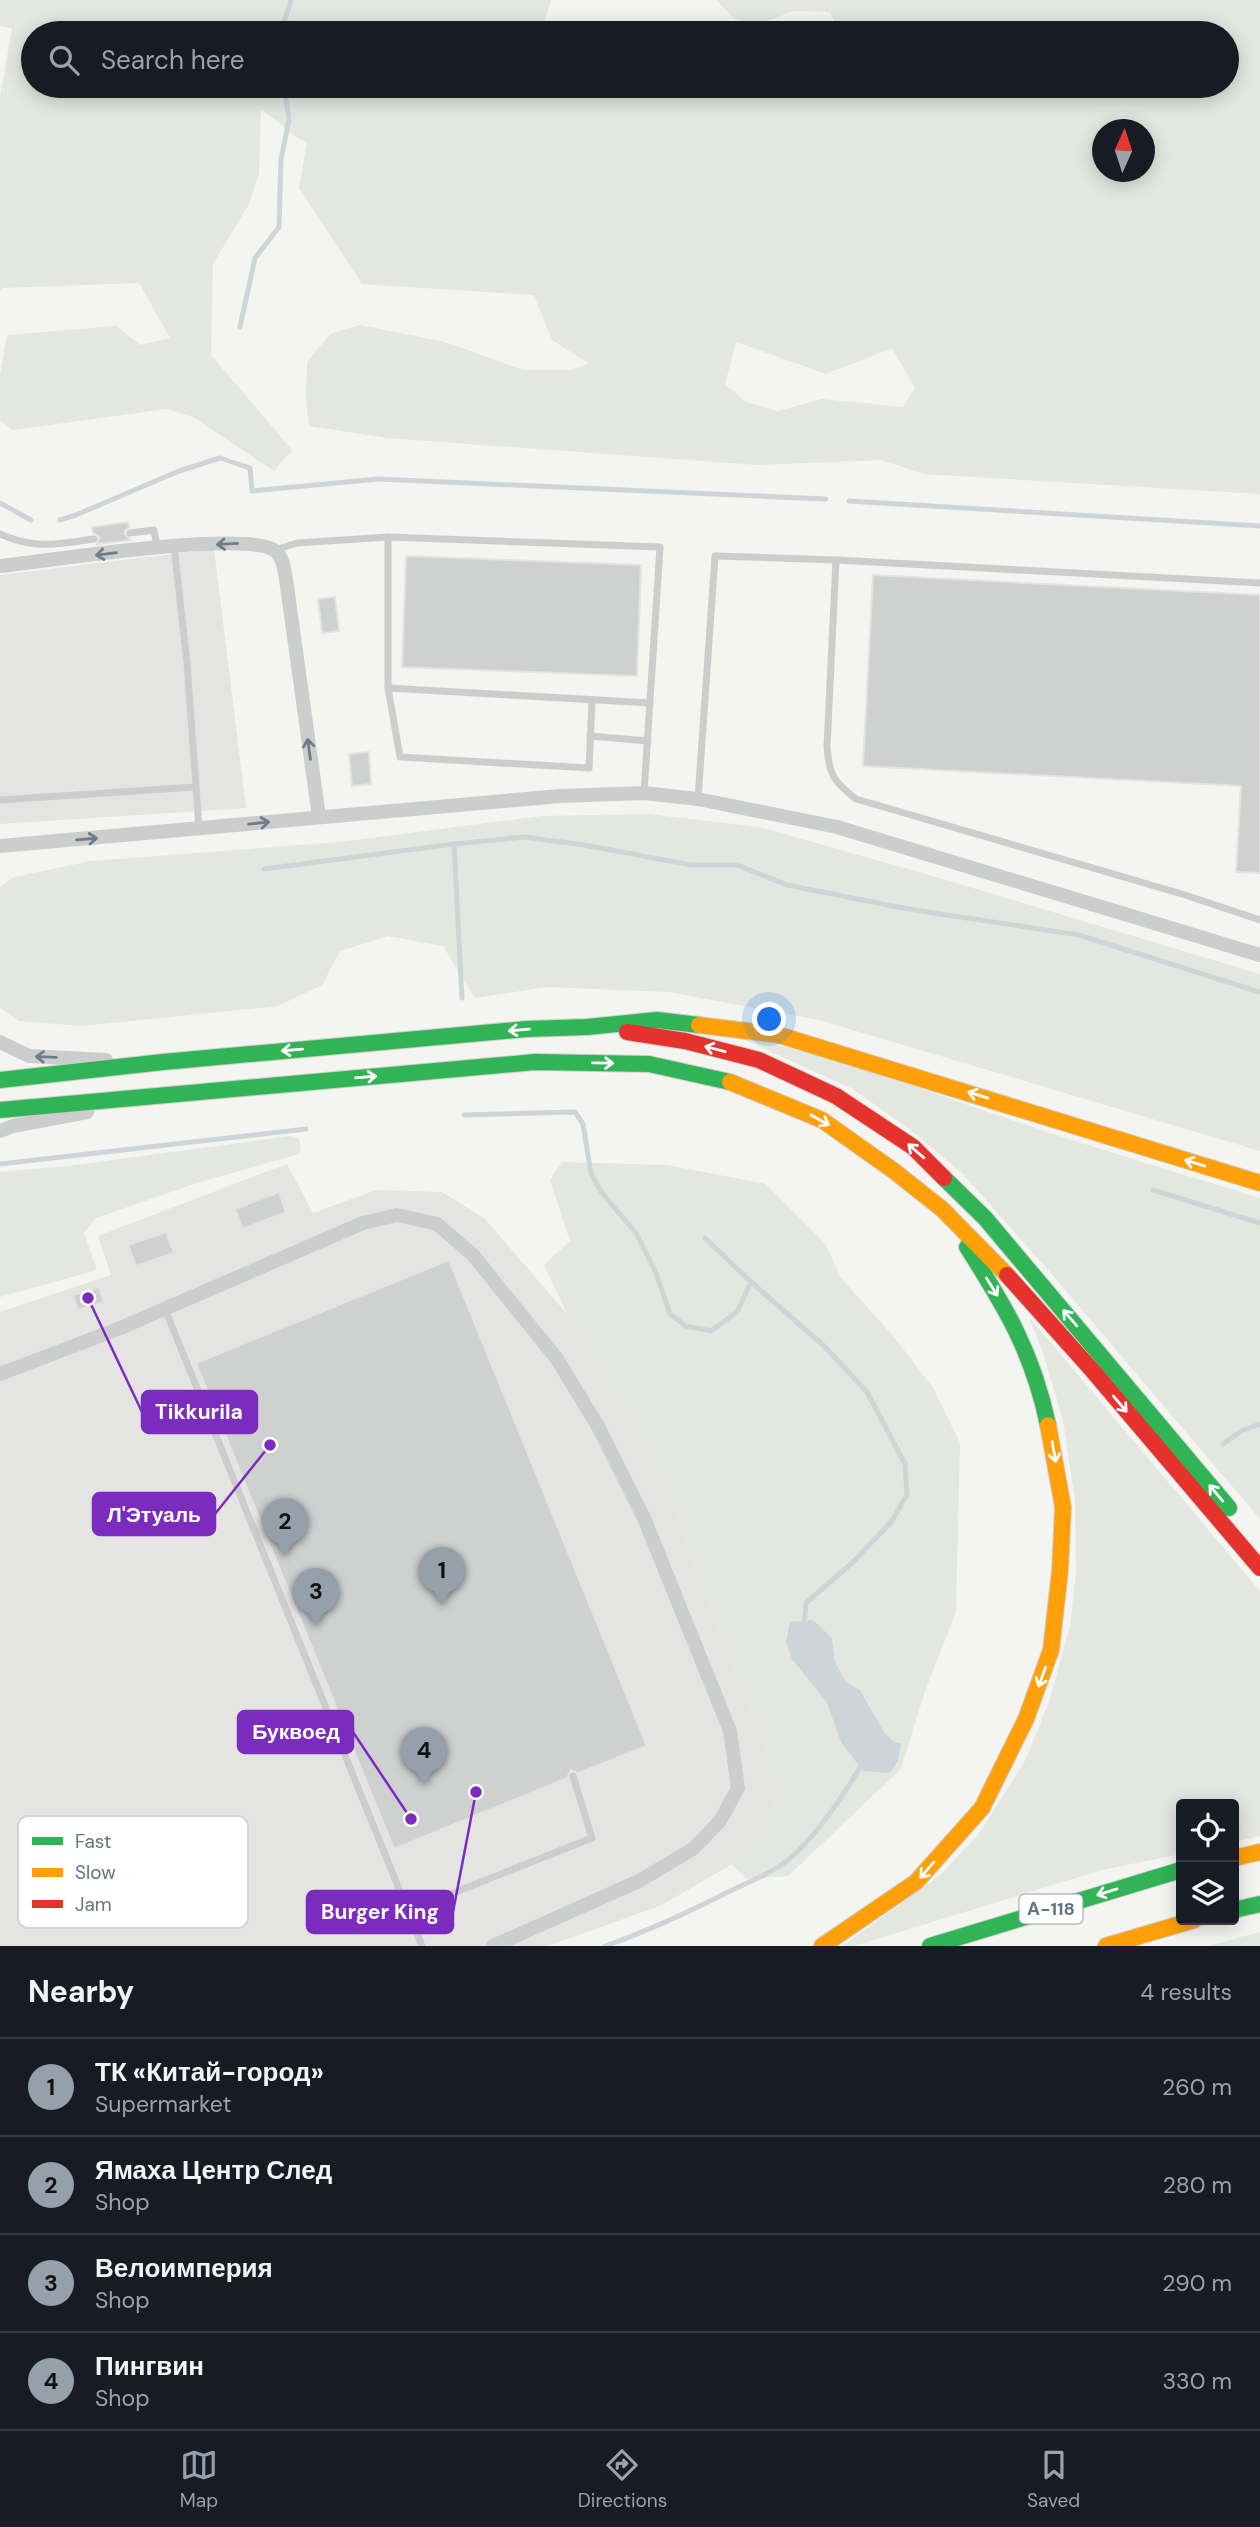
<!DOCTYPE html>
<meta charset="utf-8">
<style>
:root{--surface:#171b24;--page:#20242c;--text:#f1f3f6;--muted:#9ea1a6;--line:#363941;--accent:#94a1aa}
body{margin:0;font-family:"DM Sans",sans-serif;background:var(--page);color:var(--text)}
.controls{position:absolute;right:21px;bottom:21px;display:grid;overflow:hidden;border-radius:7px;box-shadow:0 4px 18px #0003}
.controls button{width:63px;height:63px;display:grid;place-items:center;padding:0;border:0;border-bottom:2px solid var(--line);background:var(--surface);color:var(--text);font:35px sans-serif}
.compass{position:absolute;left:1092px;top:119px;width:63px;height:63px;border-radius:50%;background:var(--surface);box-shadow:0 4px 18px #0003;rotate:3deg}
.you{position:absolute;left:770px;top:1020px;width:24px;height:24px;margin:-18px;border:5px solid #fff;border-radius:50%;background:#1a73e8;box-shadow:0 0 0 10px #1a73e833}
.badge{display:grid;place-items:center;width:46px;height:46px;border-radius:50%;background:var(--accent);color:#111;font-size:23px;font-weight:700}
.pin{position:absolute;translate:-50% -58px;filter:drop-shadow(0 2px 4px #0008)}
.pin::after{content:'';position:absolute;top:37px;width:24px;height:21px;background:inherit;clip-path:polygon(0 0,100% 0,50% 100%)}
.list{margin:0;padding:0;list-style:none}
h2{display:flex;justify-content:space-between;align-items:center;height:91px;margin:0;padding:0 28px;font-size:30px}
h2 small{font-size:23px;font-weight:400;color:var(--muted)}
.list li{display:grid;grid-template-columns:46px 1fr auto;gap:21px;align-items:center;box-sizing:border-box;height:98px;padding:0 28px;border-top:2px solid var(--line)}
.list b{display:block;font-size:26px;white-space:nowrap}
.list p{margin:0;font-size:23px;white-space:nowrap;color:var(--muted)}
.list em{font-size:23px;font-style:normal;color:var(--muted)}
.icon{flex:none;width:38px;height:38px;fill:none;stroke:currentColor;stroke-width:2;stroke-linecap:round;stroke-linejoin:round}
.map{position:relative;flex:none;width:1260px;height:1946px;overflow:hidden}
.search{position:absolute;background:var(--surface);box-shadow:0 4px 18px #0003;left:21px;right:21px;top:21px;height:77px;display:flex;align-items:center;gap:18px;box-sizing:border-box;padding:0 24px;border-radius:38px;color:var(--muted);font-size:26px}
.sheet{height:483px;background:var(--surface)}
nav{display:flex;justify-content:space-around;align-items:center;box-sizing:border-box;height:98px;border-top:2px solid var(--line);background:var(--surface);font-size:19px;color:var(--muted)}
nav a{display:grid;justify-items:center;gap:4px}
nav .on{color:var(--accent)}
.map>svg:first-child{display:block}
.built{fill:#e4e5e3}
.green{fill:#e3e7df;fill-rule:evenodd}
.water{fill:#cdd5d8}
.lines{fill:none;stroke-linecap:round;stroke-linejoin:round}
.stream{stroke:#cdd5d8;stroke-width:5}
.building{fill:#cfd0d0;stroke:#e3e3e1;stroke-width:2}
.fast-casing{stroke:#cfd0d0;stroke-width:18}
.slow-casing{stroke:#cfd0d0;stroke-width:18}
.jam-casing{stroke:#cfd0d0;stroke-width:18}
.lane{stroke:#cccece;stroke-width:7}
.street{stroke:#cccece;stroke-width:14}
.fast{stroke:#30b455;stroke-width:16}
.slow{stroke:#ff9f0a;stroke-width:16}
.jam{stroke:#e5322d;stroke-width:16}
.oneway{stroke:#6c7d8b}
.oneway2{stroke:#fff}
.labels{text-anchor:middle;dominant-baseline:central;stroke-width:7;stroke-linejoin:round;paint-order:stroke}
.shield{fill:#fff;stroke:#909ea9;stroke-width:2}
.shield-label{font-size:18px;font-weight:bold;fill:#617484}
.key{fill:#fff;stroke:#d0d5da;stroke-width:2}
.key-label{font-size:19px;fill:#617484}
.leader{fill:none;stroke:#7b2cbf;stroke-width:2.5}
.callout-dot{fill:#7b2cbf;stroke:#fff;stroke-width:2.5}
.callout{fill:#7b2cbf;stroke:#7b2cbf;stroke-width:2.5}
.callout-label{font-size:21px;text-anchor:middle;font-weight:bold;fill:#fff}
</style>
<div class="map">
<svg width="1260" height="1946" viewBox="0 0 1260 1946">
<rect width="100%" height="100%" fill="#f4f4f1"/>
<g class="built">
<polygon points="214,549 246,808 0,824 0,575"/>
<polygon points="287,1164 313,1213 376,1190 442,1192 485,1219 567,1314 666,1486 728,1655 768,1755 774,1805 732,1864 662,1905 548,1946 0,1946 0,1312 111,1275 98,1236"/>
</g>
<g class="green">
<path d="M0,0H551L541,33H33V86H834L852,95L849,86H1227V33H840L830,12L792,11L759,25L734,19L716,0H1260V494L924,474L881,460L758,465L388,438L309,426L306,400L307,362L330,334L360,325L445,342L523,370H570L589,364L552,340L534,295L362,284L299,188L307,142L299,139L261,109L259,174L248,206L213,264L211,355L292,450L274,471L193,417L166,409L13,430L0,420V374L7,335L117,326L140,345L170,338L139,283L2,288L0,291V98L12,28L0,26ZM1102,130H1144V172H1102ZM736,342L826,374L892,348L915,388L903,407L822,399L778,411L746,402L725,384Z"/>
<polygon points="669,24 695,24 716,33 624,33"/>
<polygon points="648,814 759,827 926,874 1260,974 1260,1151 819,1020 669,992 547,987 475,998 443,946 388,936 340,951 322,985 278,1006 82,1026 19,1021 0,1008 0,887 14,877 91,861 340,842 542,816"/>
<path d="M738,1037C827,1053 912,1086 997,1115C1084,1145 1172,1171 1260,1198V1519L1049,1271L962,1173L907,1127L851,1088Z"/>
<polygon points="291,1136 299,1139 301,1149 299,1154 197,1183 96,1218 84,1233 97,1270 0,1297 0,1172 68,1166"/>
<path d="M562,1162L667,1165L766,1184L825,1243L841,1278L895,1338L933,1388L960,1443L956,1612L925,1691L901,1769L788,1876L746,1879L732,1864L774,1805L768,1755L728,1655L666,1486L567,1314L544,1265L570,1241L550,1180ZM832,1637L835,1662L846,1682L860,1690L884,1732L894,1742H841L826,1701L812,1683Z"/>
<polygon points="1029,1317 1260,1591 1260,1836 1234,1842 1234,1804 1181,1804 1181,1854 1102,1870 854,1946 843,1946 940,1875 978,1835 1026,1759 1049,1702 1070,1626 1076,1574 1075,1500 1063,1420 1042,1350"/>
<polygon points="1260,1932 1260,1946 1208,1946"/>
</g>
<polygon class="water" points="813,1620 832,1638 835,1662 846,1682 860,1690 884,1732 894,1742 901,1743 898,1761 890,1773 863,1771 841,1742 826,1701 792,1659 786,1642 790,1622"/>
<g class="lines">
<g class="stream">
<polyline points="281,33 291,0"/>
<polyline points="240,327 255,258 279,227 281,159 289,120 284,86"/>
<polyline points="849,501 1260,526"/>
<polyline points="0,503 31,520"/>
<polyline points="60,520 76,515 179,471 220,458 250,468 252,491 378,479 826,499"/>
<polyline points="454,844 462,998"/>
<polyline points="264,869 454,844 524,837 584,845 691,865 737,865 787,885 908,909 1079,935 1260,992"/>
<polyline points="464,1115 575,1112 583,1124 591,1174 602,1193 636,1233 656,1273 670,1314 686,1326 711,1331 737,1312 751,1282 824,1346 867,1392 905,1464 907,1494 892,1521 854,1561 806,1603 804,1628"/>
<polyline points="0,1164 306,1129"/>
<polyline points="1153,1190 1260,1223"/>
<polyline points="705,1238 751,1282"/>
<polyline points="1223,1444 1243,1430 1260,1424"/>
<path d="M605,1946C649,1931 691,1911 732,1890C752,1881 776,1871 793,1856C817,1834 847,1791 863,1762"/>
</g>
</g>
<g class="building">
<polygon points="128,522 129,527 125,530 124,534 131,540 97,544 100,537 93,533 92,527"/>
<polygon points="406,556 641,565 637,676 402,667"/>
<polygon points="873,575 1260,595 1260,873 1236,872 1241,786 863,766"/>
<polygon points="335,597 339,631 322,633 318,599"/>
<polygon points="369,752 371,784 352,786 349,754"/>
<polygon points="279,1192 286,1212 243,1229 235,1209"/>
<polygon points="166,1232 174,1253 136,1266 128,1245"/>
<polygon points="449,1260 647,1746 578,1773 571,1770 567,1778 394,1849 196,1363"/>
<polygon points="99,1287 104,1302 78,1310 73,1295"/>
</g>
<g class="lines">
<g class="fast-casing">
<g id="fast">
<polyline points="0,1080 163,1062 527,1029 587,1027 657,1020 699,1025"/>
<polyline points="0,1110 535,1062 649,1064 730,1082"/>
<polyline points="944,1178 985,1218 1229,1508"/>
<path d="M967,1247C1006,1308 1033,1353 1048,1425"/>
<polyline points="1234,1910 1260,1904"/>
<polyline points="930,1946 1181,1870"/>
</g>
</g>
<g class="slow-casing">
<g id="slow">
<polyline points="699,1025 779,1035 1260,1183"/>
<polyline points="730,1082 822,1120 894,1171 942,1209 1007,1275"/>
<polyline points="1234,1858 1260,1852"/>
<polyline points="822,1946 916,1882 982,1808 1026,1719 1051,1650 1060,1571 1063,1507 1048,1425"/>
<polyline points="1106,1946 1194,1920"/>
</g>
</g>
<g class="jam-casing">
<g id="jam">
<polyline points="627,1032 685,1041 759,1060 836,1096 913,1147 944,1178"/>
<polyline points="1007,1275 1092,1370 1260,1568"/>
</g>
</g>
<g class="lane">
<polyline points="130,533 154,530 157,547"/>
<path d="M0,534C36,550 56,544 94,539"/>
<polyline points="388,537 388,688 650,703"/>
<polyline points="174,546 187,663 199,828"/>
<polyline points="275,550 297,543 388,537 660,547 644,793"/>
<path d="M1260,583L836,560L827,747C829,775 834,782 856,799L1182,894L1260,920"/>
<polyline points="388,688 400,757 589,768 592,700"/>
<polyline points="590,736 648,741"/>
<polyline points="698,799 715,556 836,560"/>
<polyline points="0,800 196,787"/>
<polyline points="165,1309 422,1946"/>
<polyline points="408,1911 592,1838 573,1776"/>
</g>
<g class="street">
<path d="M0,566C48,561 242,530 274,550C283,556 284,569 286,579L319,817"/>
<polyline points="0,846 560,796 644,793 698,799 837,827 1260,955"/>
<polyline points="0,1042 29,1056 106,1060"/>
<polyline points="0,1131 13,1126 87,1112"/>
<polyline points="0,1374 118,1329 363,1223 397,1215 437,1224 473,1255 557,1359 599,1428 644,1518 730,1731 738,1788 720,1821 693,1849 639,1881 493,1946"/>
</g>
<use href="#fast" class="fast"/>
<use href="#slow" class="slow"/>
<use href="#jam" class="jam"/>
</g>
<defs><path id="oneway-shaft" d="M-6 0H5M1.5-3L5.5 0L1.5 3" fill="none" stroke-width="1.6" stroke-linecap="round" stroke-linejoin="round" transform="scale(1.75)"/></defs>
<g class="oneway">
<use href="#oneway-shaft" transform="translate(227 544) rotate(177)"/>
<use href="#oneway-shaft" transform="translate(106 554) rotate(173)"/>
<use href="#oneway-shaft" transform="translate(309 749) rotate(-98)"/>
<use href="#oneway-shaft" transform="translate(259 823) rotate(-6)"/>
<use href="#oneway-shaft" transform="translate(87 839) rotate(-5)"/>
<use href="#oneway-shaft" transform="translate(46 1057) rotate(-178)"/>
</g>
<g class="oneway2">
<use href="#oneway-shaft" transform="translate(519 1030) rotate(175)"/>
<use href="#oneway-shaft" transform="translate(715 1049) rotate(-165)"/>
<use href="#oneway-shaft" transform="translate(292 1050) rotate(175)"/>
<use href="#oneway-shaft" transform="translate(603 1063) rotate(1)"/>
<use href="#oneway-shaft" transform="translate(366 1077) rotate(-5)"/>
<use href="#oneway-shaft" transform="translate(978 1095) rotate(-163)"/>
<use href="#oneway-shaft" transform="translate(820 1120) rotate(29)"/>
<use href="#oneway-shaft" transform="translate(916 1151) rotate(-139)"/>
<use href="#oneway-shaft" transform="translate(1195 1163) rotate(-163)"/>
<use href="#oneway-shaft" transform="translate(992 1287) rotate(58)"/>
<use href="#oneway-shaft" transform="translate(1070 1318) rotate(-131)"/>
<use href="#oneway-shaft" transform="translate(1120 1404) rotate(50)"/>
<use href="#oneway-shaft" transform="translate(1054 1452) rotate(80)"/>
<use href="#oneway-shaft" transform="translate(1216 1493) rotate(-130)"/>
<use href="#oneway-shaft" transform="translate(1042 1677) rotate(110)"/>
<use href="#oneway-shaft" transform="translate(927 1870) rotate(131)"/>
<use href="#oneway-shaft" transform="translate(1107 1892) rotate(163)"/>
</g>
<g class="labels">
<rect class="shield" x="1019.5" y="1894.5" width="63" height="29" rx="5"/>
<g class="shield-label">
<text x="1051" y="1909">А-118</text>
</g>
</g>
<rect x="18" y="1816" width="230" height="112" rx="10" class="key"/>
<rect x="32" y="1837" width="31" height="8" fill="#30b455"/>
<rect x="32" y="1868" width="31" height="9" fill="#ff9f0a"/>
<rect x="32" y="1900" width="31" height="8" fill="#e5322d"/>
<g class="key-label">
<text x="75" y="1848">Fast</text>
<text x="75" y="1879">Slow</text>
<text x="75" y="1911">Jam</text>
</g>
<path class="leader" d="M88 1298L142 1412M270 1445L215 1514M411 1819L353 1732M476 1792L453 1912"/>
<g class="callout-dot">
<circle cx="88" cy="1298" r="7"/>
<circle cx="270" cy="1445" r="7"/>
<circle cx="411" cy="1819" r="7"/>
<circle cx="476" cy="1792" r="7"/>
</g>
<g class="callout">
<rect x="142" y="1391" width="115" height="42" rx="7"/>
<rect x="93" y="1493" width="122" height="42" rx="7"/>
<rect x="238" y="1711" width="115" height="42" rx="7"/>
<rect x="307" y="1891" width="146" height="42" rx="7"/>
</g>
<g class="callout-label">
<text x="199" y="1419">Tikkurila</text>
<text x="154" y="1522">Л'Этуаль</text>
<text x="296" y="1739">Буквоед</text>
<text x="380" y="1919">Burger King</text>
</g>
</svg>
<div class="controls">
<button><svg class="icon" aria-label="locate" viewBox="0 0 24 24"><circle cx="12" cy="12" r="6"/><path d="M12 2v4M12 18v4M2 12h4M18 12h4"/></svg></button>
<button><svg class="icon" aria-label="layers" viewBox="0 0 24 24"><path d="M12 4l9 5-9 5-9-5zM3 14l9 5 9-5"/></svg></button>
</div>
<svg class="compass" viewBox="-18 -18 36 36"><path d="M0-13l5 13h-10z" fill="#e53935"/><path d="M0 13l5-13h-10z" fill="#9ea1a6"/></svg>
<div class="you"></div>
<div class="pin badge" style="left:442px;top:1605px">1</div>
<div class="pin badge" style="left:285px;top:1556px">2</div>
<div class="pin badge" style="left:316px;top:1626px">3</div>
<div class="pin badge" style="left:424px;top:1785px">4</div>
<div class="search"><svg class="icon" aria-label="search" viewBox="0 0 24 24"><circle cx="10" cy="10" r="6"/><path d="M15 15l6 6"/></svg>Search here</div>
</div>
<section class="sheet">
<h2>Nearby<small>4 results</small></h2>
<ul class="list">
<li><span class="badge">1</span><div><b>ТК «Китай-город»</b><p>Supermarket</p></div><em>260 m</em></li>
<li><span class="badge">2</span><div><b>Ямаха Центр След</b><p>Shop</p></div><em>280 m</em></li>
<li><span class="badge">3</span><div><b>Велоимперия</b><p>Shop</p></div><em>290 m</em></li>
<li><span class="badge">4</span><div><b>Пингвин</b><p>Shop</p></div><em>330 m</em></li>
</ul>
</section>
<nav>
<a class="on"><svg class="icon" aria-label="map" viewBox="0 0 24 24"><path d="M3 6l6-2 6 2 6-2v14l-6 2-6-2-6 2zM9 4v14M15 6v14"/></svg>Map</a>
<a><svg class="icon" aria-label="directions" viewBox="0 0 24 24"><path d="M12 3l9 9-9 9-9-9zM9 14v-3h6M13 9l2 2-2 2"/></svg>Directions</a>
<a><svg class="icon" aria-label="saved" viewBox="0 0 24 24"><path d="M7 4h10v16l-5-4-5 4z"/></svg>Saved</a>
</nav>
